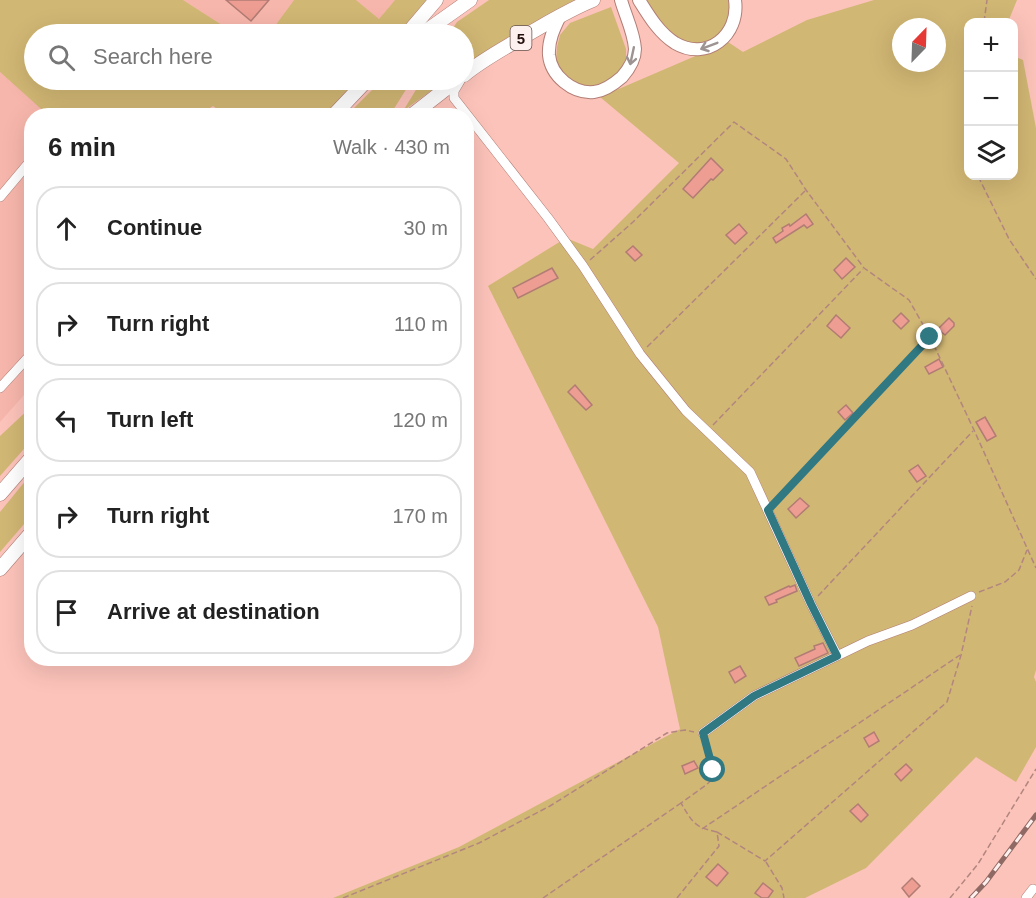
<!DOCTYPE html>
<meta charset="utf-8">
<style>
:root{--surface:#fff;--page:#f2f2f2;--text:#222;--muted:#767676;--line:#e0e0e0}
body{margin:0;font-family:Helvetica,sans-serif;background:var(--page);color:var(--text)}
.controls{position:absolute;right:18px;top:18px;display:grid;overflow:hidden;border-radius:12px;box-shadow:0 6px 24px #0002}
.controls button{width:54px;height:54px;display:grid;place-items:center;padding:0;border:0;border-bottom:2px solid var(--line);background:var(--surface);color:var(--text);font:30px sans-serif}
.compass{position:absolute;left:892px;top:18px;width:54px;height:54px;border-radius:50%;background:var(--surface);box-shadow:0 6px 24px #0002;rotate:23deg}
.stop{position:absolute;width:18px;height:18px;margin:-14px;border:4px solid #307882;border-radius:50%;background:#fff}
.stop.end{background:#307882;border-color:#fff;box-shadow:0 2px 6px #0008}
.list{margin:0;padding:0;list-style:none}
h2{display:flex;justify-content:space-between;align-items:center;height:78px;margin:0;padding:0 24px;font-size:26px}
h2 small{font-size:20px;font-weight:400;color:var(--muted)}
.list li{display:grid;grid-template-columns:39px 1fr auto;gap:18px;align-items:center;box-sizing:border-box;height:84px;margin:0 12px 12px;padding:0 12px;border:2px solid var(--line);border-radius:24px}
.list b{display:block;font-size:22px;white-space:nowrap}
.list em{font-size:20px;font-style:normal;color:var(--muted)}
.icon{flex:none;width:33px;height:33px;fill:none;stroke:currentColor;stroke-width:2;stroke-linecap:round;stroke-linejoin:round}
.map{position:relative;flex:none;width:1036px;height:898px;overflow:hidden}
.search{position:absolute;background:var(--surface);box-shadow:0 6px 24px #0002;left:24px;top:24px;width:450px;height:66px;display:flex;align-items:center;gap:15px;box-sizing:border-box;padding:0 21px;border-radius:33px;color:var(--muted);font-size:22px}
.panel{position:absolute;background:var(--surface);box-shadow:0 6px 24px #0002;left:24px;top:108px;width:450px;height:558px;border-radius:24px}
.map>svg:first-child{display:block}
.built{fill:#f7b6ac}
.green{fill:#d1b774;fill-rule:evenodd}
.building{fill:#ed9d91;stroke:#b17c74;stroke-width:1.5}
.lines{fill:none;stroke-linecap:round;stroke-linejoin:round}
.minor-casing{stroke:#b17d75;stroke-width:10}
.major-casing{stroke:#b17d75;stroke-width:14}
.highway-casing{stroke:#b17d75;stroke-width:15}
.path{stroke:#b2867f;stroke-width:1.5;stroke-dasharray:6 3;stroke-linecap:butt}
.minor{stroke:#fff;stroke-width:9}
.major{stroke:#fff;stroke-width:12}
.highway{stroke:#fff;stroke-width:14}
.rail-casing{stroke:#8f6963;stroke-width:5}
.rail{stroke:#fdf1ef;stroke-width:3;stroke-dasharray:9;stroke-linecap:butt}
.oneway{stroke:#9c9392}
.route{stroke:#307882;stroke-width:8}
.labels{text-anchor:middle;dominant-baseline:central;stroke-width:4.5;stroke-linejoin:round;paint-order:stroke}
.shield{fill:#fdf1ef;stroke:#645350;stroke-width:1.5}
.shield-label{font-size:15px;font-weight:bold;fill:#220f0c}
</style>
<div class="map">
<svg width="1036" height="898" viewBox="0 0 1036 898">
<rect width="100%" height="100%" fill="#fcc3ba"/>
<g class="built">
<polygon points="183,0 294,0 269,34 236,34"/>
<polygon points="356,0 395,0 379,19"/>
<polygon points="0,72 49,115 32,116 31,387 0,422"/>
</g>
<g class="green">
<polygon points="0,0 183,0 236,34 34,34 34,80 357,80 325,115 225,115 213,106 199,115 49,116 0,72"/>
<polygon points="294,0 356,0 379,19 395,0 427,0 415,18 399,34 269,34"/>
<path d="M489,0H578C538,19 499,41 464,67V34H449L457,22Z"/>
<polygon points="647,0 728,0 730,9 724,31 706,45 675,40 651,9"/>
<path d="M874,0H1017L1008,22H968V176H1014V56L1023,60L1036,128V670L1034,677L1036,682V747L1016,782L976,757L866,868L805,898H333L459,847L680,729L658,627L488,286L566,238L593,249L679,163L600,97L728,42L743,52L807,20ZM901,27H937V63H901Z"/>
<polygon points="611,7 626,49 626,59 620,71 609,83 597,87 584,86 570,81 560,72 556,61 557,47 560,35 570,23"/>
<polygon points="382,80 412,80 390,115 347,115"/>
<polygon points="422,80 446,80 403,111"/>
<polygon points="31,407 31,441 0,476 0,436"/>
<polygon points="31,474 31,516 0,552 0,512"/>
</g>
<g class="building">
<polygon points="226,0 269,0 251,21"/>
<polygon points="711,158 723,170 713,180 711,179 693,198 683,189"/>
<polygon points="806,214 813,224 807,228 804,225 776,243 773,238 783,231 782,228 789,224 790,226"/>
<polygon points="739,224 747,233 735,244 726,235"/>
<polygon points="633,246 642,255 635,261 626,252"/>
<polygon points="846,258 855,267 842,279 834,270"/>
<polygon points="552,268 558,278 518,298 513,288"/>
<polygon points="901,313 909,321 901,329 893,321"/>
<polygon points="836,315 850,328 841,338 827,326"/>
<polygon points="949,318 954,323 954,326 945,335 938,329"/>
<polygon points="939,359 943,367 929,374 925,367"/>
<polygon points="575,385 592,405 586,410 568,392"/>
<polygon points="846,405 853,413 845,420 838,412"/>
<polygon points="985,417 996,436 987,441 976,422"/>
<polygon points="918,465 926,476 917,482 909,471"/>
<polygon points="800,498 809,506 796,518 788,509"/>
<polygon points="795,585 797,591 776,600 777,602 769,605 765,597 789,586 790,587"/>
<polygon points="823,643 828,653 799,666 795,658 815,649 814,646"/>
<polygon points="740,666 746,676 735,683 729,672"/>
<polygon points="874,732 879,741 869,747 864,738"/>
<polygon points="694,761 698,768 685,774 682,766"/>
<polygon points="906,764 912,770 901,781 895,774"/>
<polygon points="858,804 868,815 861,822 850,811"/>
<polygon points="718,864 728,873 717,886 706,877"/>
<polygon points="912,878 920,886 909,897 902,888"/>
<polygon points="763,883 773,891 768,898 762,898 755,893"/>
</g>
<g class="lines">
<g class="minor-casing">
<g id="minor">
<polyline points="460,81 454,91 454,98 548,218 583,266 640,354 686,411 750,472 811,604 837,655"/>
<polyline points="0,197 32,159"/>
<polyline points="0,388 32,353"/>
<polyline points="703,733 754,696 868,641 912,625 971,596"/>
<polyline points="1026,898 1033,889"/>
</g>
</g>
<g class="major-casing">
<g id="major">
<path d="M639,0C649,16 659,33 675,43C707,62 740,35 735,0"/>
<path d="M560,16C554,28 548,41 549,55C551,76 573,94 594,92C605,91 614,84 622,77C629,69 635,59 635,49C634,32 625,15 621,0"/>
</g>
</g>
<g class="highway-casing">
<g id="highway">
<polyline points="407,34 436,0"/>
<polyline points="422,34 470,0"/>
<path d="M464,75C482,60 503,49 523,37C546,24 568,10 593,0"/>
<polyline points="333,116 367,80"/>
<polyline points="411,116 457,80"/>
<polyline points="0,494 32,457"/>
<polyline points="0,569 32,532"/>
</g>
</g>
<g class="path">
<polyline points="984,22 987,0"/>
<polyline points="980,176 980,180 1009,239 1036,279"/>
<polyline points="590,260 633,222 734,122 786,159 806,190 864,268 909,300 930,337 974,430 1036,568"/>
<polyline points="647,347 806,190"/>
<polyline points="713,425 863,269"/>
<polyline points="774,503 929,338"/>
<polyline points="979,592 1005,582 1019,570 1027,550"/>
<polyline points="818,596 973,431"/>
<polyline points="702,829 960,655"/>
<polyline points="717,832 765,861 947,702 961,655 972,606"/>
<polyline points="766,862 782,888 784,898"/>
<polyline points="343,898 479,843 550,806 667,733 685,730 694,732"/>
<polyline points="543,898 681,803"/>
<path d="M677,898L719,846L717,832C694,827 693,823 681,803L706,785L714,778L713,770L705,741"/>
<polyline points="950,898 978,864 1036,769"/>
</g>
<use href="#minor" class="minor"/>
<use href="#major" class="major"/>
<use href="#highway" class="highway"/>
<g class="rail-casing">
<polyline id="rail" points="971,898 986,882 1036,815"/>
</g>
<use href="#rail" class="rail"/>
</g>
<defs><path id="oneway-shaft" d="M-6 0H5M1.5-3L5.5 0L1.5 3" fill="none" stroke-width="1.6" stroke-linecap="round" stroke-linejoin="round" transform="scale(1.5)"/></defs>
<g class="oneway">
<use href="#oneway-shaft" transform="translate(709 46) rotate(159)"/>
<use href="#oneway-shaft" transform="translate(632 56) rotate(102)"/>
</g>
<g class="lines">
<polyline class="route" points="713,770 703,733 754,696 837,656 811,604 768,510 930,337"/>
</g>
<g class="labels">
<rect class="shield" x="510.5" y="26" width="21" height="24" rx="4.5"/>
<g class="shield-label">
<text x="521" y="38">5</text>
</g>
</g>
</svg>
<div class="controls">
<button>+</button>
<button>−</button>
<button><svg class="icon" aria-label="layers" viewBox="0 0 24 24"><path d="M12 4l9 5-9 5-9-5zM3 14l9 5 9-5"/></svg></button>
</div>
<svg class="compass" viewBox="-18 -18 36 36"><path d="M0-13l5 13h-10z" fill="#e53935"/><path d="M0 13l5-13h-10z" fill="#767676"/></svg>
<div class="stop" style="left:713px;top:770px"></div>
<div class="stop end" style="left:930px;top:337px"></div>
<div class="search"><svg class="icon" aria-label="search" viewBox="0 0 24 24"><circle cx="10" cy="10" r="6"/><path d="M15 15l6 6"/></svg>Search here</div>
<section class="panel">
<h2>6 min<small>Walk · 430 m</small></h2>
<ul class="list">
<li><svg class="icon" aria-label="ahead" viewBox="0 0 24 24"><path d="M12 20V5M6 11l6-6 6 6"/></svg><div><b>Continue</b></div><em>30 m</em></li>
<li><svg class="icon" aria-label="right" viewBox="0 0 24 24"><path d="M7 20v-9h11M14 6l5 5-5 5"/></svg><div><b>Turn right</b></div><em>110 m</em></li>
<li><svg class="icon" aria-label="left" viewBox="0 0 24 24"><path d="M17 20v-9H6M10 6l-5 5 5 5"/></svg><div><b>Turn left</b></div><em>120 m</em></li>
<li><svg class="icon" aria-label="right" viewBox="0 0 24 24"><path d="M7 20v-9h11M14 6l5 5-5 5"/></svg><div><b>Turn right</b></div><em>170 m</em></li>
<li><svg class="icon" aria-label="arrive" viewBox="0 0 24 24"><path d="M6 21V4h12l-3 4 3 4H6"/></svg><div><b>Arrive at destination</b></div></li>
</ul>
</section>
</div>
